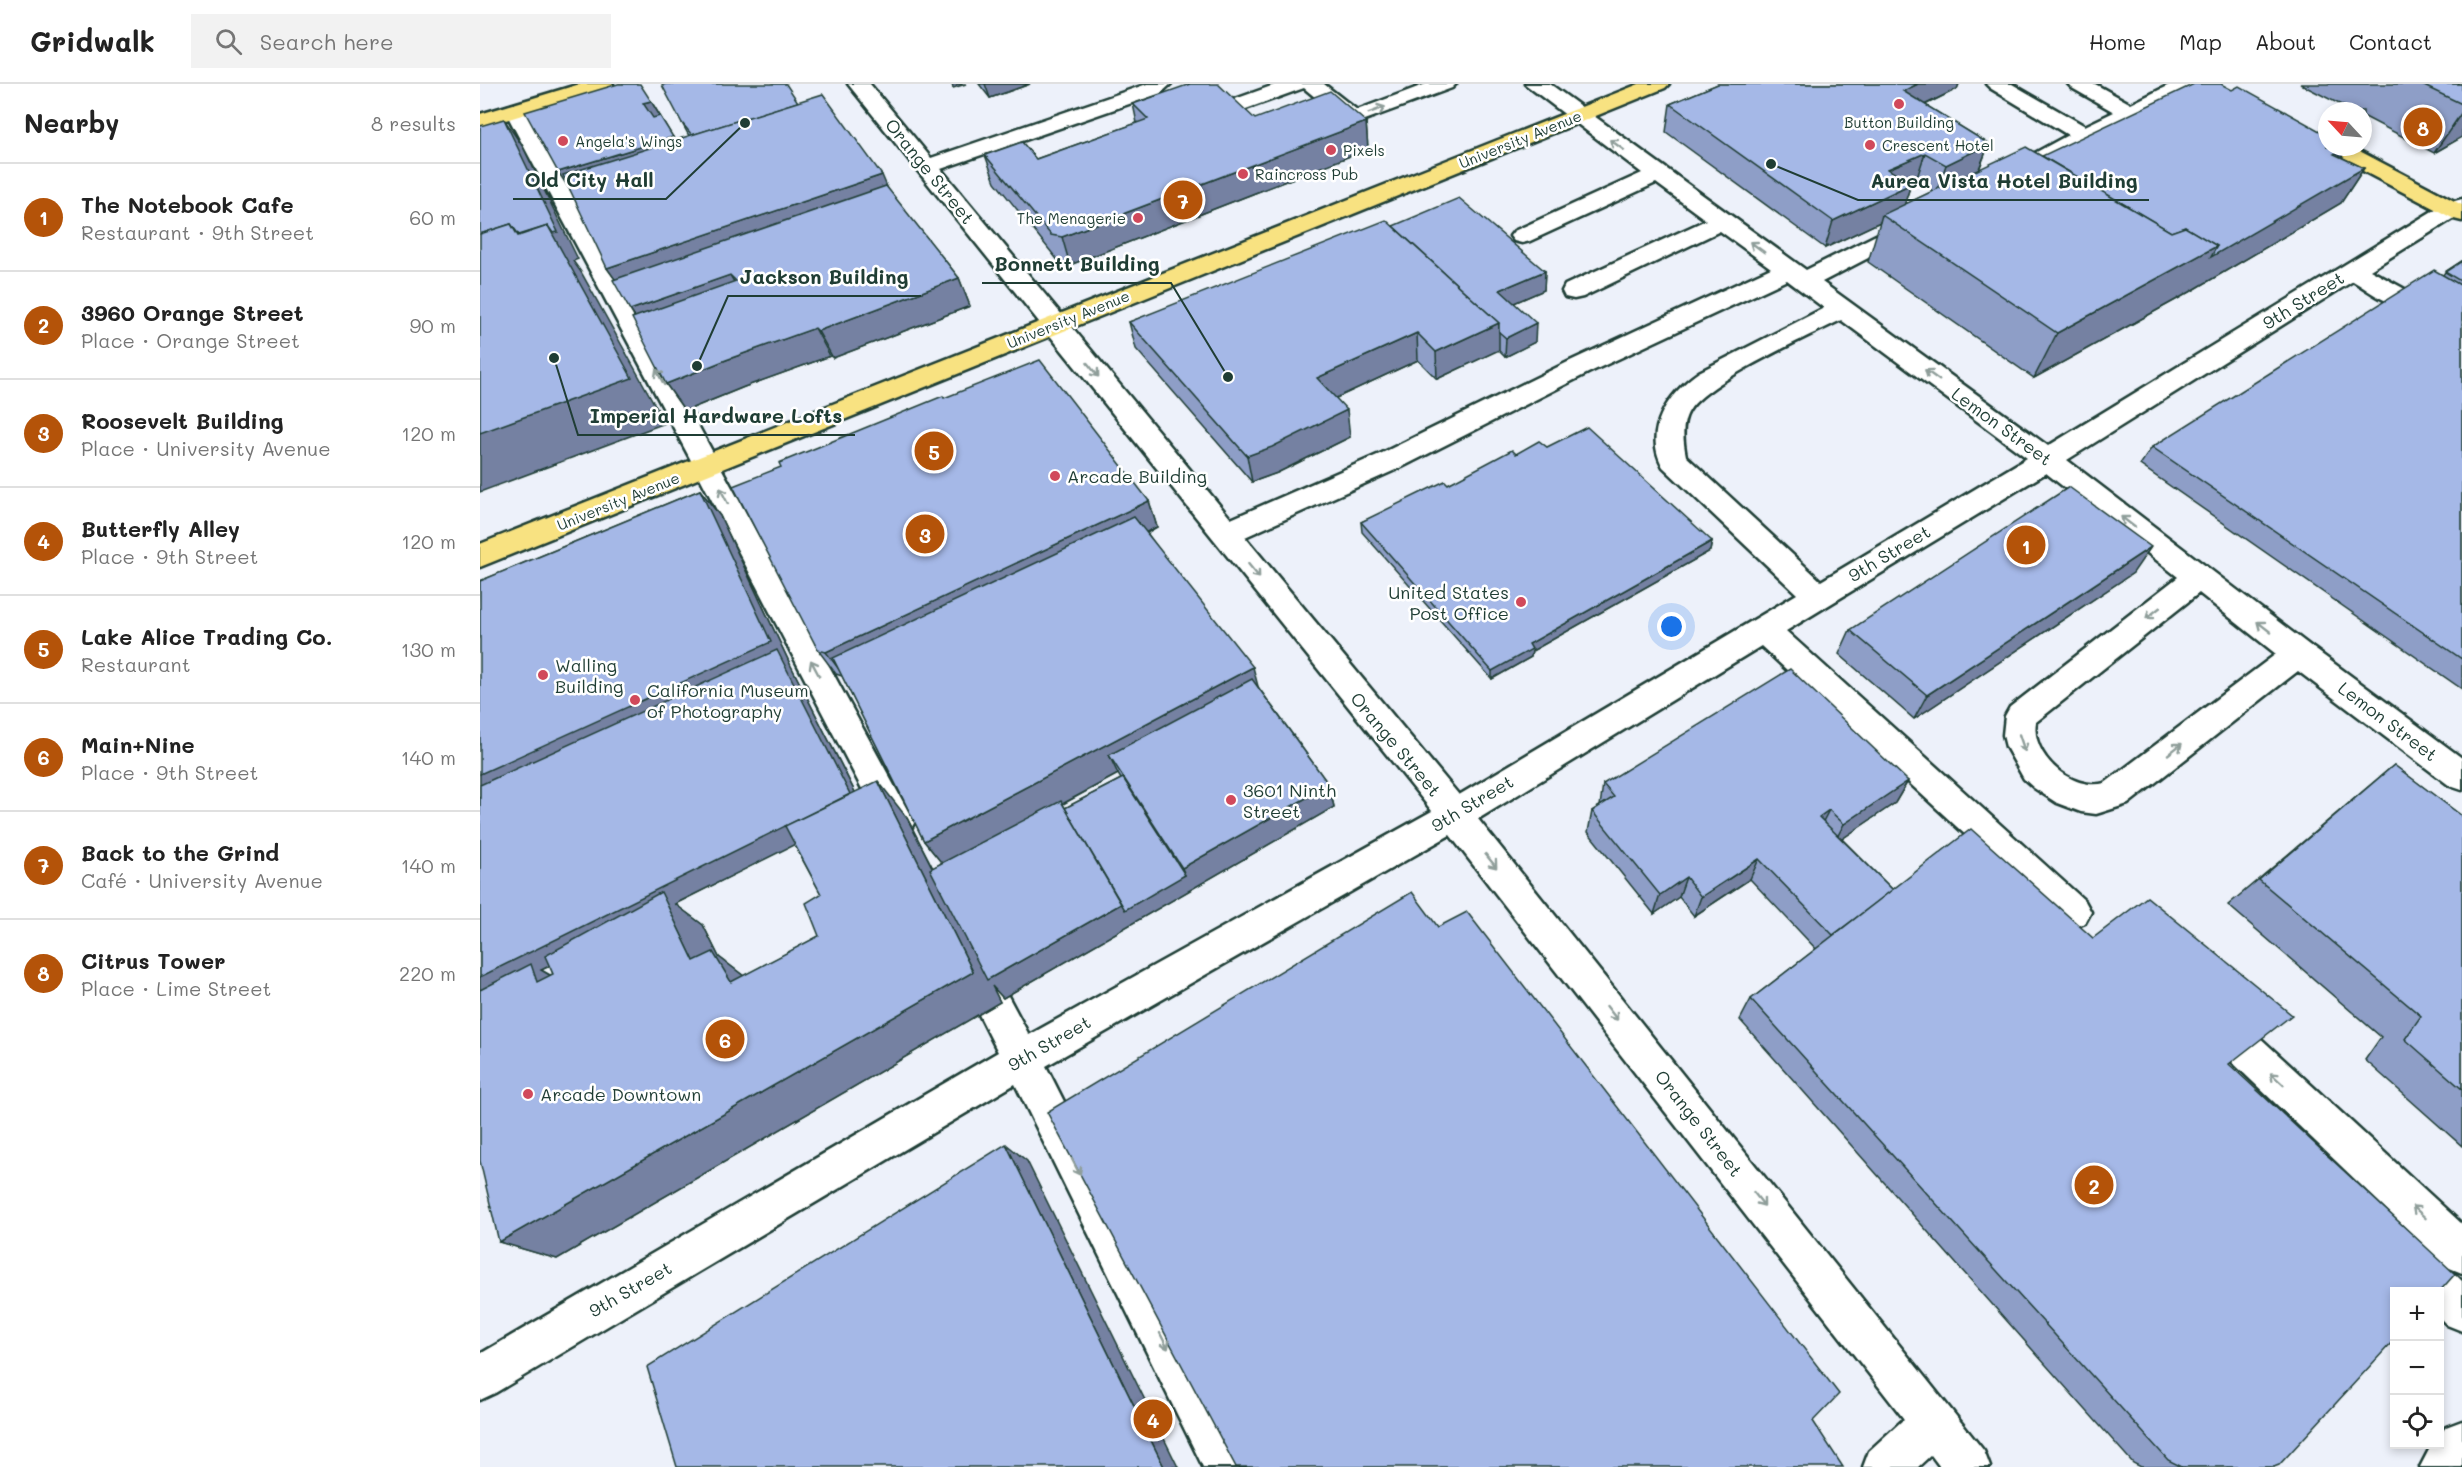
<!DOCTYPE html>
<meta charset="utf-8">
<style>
:root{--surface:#fff;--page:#f2f2f2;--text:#222;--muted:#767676;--line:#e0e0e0;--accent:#b45309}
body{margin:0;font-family:Mali,sans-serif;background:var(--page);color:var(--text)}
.controls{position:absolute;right:18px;bottom:18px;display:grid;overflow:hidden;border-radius:0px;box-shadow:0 3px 9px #0003}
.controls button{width:54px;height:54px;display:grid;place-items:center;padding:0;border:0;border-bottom:2px solid var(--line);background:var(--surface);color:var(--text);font:30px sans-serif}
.compass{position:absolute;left:1838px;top:18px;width:54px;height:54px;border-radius:50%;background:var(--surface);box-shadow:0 3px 9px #0003;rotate:296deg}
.you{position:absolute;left:1192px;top:543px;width:21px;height:21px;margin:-15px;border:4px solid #fff;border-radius:50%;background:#1a73e8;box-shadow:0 0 0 9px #1a73e833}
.badge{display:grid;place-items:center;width:39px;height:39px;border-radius:50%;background:var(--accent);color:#fff;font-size:20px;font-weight:700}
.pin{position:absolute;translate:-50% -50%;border:3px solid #fff;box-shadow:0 2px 6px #0006}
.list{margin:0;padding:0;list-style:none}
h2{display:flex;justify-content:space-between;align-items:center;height:78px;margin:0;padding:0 24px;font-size:26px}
h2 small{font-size:20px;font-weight:400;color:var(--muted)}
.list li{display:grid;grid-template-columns:39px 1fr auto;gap:18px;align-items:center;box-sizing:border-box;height:108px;padding:0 24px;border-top:2px solid var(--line)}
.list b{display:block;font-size:22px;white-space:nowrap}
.list p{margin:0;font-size:20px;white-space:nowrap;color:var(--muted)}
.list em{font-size:20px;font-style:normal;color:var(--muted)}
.icon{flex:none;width:33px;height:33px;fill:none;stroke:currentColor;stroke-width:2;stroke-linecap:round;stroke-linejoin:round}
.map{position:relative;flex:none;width:1982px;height:1383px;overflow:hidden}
header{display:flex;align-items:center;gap:36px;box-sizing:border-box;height:84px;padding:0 30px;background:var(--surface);border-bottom:2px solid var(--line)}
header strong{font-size:28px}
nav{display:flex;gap:33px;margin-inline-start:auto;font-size:21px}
.search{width:420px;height:54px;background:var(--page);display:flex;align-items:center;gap:15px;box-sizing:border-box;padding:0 21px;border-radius:0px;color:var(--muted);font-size:22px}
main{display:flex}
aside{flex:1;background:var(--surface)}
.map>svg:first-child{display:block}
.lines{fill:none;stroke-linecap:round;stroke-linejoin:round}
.minor-casing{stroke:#1f3d34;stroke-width:5}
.major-casing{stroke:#1f3d34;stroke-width:5}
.minor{fill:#fff;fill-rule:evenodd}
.major{fill:#f8e281;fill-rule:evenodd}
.wall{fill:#8e9ec7;stroke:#1f3d34;stroke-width:1.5;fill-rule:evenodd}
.shaded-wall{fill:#7481a2;stroke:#1f3d34;stroke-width:1.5}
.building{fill:#a5b8e7;stroke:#1f3d34;stroke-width:1.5}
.oneway{stroke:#8f9e9a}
.poi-dot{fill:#d1495b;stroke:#fff;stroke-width:2}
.labels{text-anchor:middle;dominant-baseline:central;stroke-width:5;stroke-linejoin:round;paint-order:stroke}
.far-poi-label{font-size:15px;fill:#1f3d34;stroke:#fff;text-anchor:start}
.far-street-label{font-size:15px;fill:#1f3d34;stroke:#fff}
.street-label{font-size:18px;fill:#1f3d34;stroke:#fff}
.poi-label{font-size:18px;fill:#1f3d34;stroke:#fff;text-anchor:start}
.leader{fill:none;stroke:#1f3d34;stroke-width:2}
.callout-dot{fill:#1f3d34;stroke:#fff;stroke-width:2}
.callout-label{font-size:20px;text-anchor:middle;font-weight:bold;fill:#1f3d34;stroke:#fff;stroke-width:5;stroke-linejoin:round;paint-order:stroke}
</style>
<header>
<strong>Gridwalk</strong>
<div class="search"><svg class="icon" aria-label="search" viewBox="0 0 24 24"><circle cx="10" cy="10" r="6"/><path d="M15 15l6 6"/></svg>Search here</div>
<nav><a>Home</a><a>Map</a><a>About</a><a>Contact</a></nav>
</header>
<main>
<aside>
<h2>Nearby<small>8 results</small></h2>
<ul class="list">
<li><span class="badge">1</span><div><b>The Notebook Cafe</b><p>Restaurant · 9th Street</p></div><em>60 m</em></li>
<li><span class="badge">2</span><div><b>3960 Orange Street</b><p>Place · Orange Street</p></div><em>90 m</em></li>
<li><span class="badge">3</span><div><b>Roosevelt Building</b><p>Place · University Avenue</p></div><em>120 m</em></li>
<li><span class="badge">4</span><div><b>Butterfly Alley</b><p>Place · 9th Street</p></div><em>120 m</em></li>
<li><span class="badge">5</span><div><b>Lake Alice Trading Co.</b><p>Restaurant</p></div><em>130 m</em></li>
<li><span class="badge">6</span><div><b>Main+Nine</b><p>Place · 9th Street</p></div><em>140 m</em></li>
<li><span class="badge">7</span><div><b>Back to the Grind</b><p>Café · University Avenue</p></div><em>140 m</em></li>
<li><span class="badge">8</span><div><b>Citrus Tower</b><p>Place · Lime Street</p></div><em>220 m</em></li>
</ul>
</aside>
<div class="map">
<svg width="1982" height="1383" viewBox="0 0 1982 1383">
<rect width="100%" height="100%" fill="#edf1fa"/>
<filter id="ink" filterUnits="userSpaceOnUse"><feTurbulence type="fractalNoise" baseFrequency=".0167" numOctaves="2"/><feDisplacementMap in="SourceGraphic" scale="12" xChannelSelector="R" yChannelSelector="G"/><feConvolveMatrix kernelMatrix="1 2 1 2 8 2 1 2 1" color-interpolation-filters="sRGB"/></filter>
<g filter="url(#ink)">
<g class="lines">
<g class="minor-casing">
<g id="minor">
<path d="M368,0H390L451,74L667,0H691L681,9L461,85L751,435L902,369L1090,277L1291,184L1240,147L1103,213L1094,215L1085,213L1082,207L1085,201L1226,136L1176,99L1050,157L1042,159L1034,157L1030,152L1034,147L1162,89L1045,0H1070L1326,186L1424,137L1432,135L1440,137L1444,142L1440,147L1342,198L1568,362L1964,120L1982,115V129L1890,186L1932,209L1935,215L1932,221C1912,226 1890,207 1873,197L1587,376L1829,561L1982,674V706L1970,702L1818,587L1648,720L1616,730L1601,728L1577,719L1554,704L1544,695L1526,663L1523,651L1525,632L1530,623L1698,493L1566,389L1306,547L1605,817L1611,828L1605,839L1593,844L1581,839L1281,562L998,735L1504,1367L1510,1383H1460L1451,1371L1438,1383H1383L1389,1367L1424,1335L970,751L566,982L769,1383H723L535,1000L15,1309L0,1316V1270L518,968L475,883L480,871L493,866L506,871L549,951L952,727ZM1307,196L1344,224L1219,288C1189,309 1162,346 1183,383L1317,510L979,711L765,453L922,383L1108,289ZM1361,236L1547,374L1341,497L1206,372C1203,357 1201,340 1209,327C1226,298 1327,253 1361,236ZM1719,509L1796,570L1625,699C1592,708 1550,671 1556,638Z"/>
<polygon points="797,0 844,0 877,26 946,0 976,0 972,4 874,40 866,39 824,4 752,30 744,29 741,24 744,19"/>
<polygon points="1506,0 1532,0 1605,42 1634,28 1592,4 1588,0 1615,0 1651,20 1691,0 1719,0 1715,4 1612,56 1558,86 1550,88 1542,86 1539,81 1542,76 1588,51 1510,4"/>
<polygon points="36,21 44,22 47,27 429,729 434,739 429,749 417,754 405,749 214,382 25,27 28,22"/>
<polygon points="1763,945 1776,950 1982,1140 1982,1189 1967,1183 1750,976 1744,963 1750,950"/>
<polygon points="1929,1154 1944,1160 1982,1197 1982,1247 1967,1241 1960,1234 1960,1208 1933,1208 1914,1190 1908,1175 1914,1160"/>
<polygon points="1982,1337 1982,1383 1940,1383 1952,1360 1960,1360 1960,1351 1966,1343"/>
</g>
</g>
<g class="major-casing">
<g id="major">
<polygon points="100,0 133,0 129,4 0,44 0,30"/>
<polygon points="1159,0 1189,0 1185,4 0,483 0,460"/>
<polygon points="1847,59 1847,63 1872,63 1982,121 1982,137 1974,135 1847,68 1844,63"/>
</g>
</g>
<use href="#minor" class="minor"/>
<use href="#major" class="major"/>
</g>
<g class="wall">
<polygon points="499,0 550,0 510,14"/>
<path d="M1238,0H1479L1477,5L1445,21L1509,60L1499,86L1562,72L1868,63L1861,73L1884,84L1861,119L1710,208L1554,294L1388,178L1400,138L1345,164L1186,48L1190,20ZM1436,97L1453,107L1424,121L1431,100L1430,99Z"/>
<polygon points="1820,0 1982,0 1982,53 1954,69 1883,32 1883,27 1873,27"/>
<polygon points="171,17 195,57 209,52 202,39 318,18 407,104 479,194 490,222 353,274 350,272 264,303 205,327 186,300 154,233 150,226 135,195 127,184"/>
<polygon points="653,20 775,35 886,38 888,65 590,181 580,179 515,98 505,71 556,75 657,39"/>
<polygon points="913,142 1065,187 1064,206 1034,219 1055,258 1025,273 1018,266 957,295 938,276 856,314 870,353 797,389 772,398 656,265 649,238"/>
<polygon points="1982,177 1982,605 1660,381 1672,363 1963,191 1965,188"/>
<path d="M464,314L669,417L677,443L667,449L849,701L854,723L523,914L512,902L520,918L77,1175L19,1158L0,497L220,406L240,432L311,582L375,708L427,734L453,784L462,779L444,757L362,592L356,590L338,566L301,383ZM638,690L641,695L585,724L583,720ZM314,760L341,810L339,852L264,892L239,873L223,841L195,820ZM70,882L73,890L70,891L61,886Z"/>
<polygon points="1067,363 1232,457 1230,467 1052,567 1051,573 1012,595 882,448 881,438 1036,370"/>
<polygon points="1653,489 1434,635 1359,570 1370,546"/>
<polygon points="1914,681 1982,732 1982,1062 1885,976 1901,953 1748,821"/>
<polygon points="1428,697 1415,719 1362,755 1413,806 1749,980 1794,1383 1661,1383 1653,1379 1260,936 1271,915 1336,865 1270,795 1214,832 1199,813 1174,830 1108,748 1112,727 1120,722 1123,700"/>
</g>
<g class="shaded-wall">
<polygon points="472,0 486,0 473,4"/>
<polygon points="505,0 550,0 510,14"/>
<polygon points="1438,0 1479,0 1477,5 1415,35 1423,7"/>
<polygon points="171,17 187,44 179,47 163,19"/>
<polygon points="1982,28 1982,53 1954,69"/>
<polygon points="24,35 43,63 98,175 93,177 101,188 185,339 0,408 0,349 38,152 31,140 68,142"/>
<polygon points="886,38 888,65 590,181 582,153"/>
<polygon points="193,53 209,81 97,116 78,88"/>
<polygon points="1509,60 1498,87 1456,109 1466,81"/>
<polygon points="1868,63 1846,98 1854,70"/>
<polygon points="1445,69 1436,97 1400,113 1408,85"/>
<polygon points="1884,84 1861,119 1710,208 1554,294 1577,249 1737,162"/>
<polygon points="402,91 417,126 152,219 127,184"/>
<polygon points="1431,100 1422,128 1402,131 1400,138 1345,164 1353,137"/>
<polygon points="1065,187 1064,206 1020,225 1020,206"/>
<polygon points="250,191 266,218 169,254 150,226"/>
<polygon points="479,194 490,222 353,274 338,247"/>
<polygon points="1019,239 1019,266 957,295 956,268"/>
<polygon points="1056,239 1055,258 1025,273 1026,254"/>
<polygon points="335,244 350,272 264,303 205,327 186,300 246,276"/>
<polygon points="937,249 938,276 841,321 837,294"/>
<polygon points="867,326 870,353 797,389 772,398 767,372"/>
<polygon points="220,406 240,432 311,582 384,726 195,820 223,841 239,873 273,899 292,927 214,877 188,823 61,886 102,910 0,916 0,690"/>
<polygon points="669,417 677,443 364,592 346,568"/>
<polygon points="1232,457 1230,467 1052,567 1051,573 1012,595 1012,587 1049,560"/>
<polygon points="1671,463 1653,489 1434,635 1447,611"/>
<polygon points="773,583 781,614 629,671 638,690 465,783 444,757"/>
<polygon points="398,697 427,734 509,895 641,820 705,791 702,784 849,701 854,723 523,914 512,902 520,918 77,1175 19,1158 493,888"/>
<polygon points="1428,697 1415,719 1353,761 1364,740"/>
<polygon points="1349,726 1338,747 1339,733"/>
<polygon points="1279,775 1270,795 1214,832 1221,813"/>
<polygon points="1206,793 1199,813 1174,830 1180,811"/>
<polygon points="526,1060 547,1077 698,1383 684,1383"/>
</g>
<g class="building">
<polygon points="138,0 160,0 171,17 163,19 173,34 180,32 193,53 78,88 45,28"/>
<polygon points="187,0 306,0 318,18 212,51 202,39 182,1"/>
<polygon points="710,0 738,0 775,35 850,7 886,38 582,153 571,151 505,71 542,58 556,75 668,35 653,20"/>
<polygon points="1238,0 1438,0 1423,7 1509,60 1466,81 1445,69 1408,85 1431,100 1353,137 1190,20"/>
<polygon points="1714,0 1741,0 1752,6 1759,2 1847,51 1847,63 1867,63 1854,70 1884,84 1731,173 1737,162 1705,143 1691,148 1562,72"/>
<polygon points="1940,0 1982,0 1982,20"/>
<polygon points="343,10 402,91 127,184 83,91"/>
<polygon points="24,35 78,148 73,149 68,142 39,151 31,140 0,150 0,42"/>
<polygon points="1546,63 1691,148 1705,143 1737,162 1577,249 1402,131"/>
<polygon points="406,102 479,194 338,247 335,244 246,276 186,300 152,234 256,197 250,191 150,226 133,196"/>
<polygon points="979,114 1065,187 1020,206 1056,239 1026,254 1019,248 1019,239 913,142"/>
<polygon points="906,136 1019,239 956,268 937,249 837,294 867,326 792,363 767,372 649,238"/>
<polygon points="31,140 38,152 68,142 152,294 0,349 0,150"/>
<polygon points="1982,177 1982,198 1965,188"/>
<polygon points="1954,186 1982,202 1982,575 1672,363"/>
<polygon points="560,276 669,417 346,568 338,566 253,402 301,383 299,379 463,312 464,314"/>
<polygon points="1107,343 1232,457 1049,560 1052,565 1012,587 881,438 965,397 968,400 1032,366 1036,370 1059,357 1067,363"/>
<polygon points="1589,403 1671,463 1447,611 1370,546"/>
<polygon points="220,406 291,558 0,690 0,497"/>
<polygon points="654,433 773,583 444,757 353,574"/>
<polygon points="297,566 370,710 0,893 0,701"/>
<polygon points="1310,585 1428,697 1364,740 1349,726 1339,733 1413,806 1353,851 1279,775 1221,813 1206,793 1180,811 1112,727 1134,713 1123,700"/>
<polygon points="772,595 849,701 702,784 629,671"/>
<polygon points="1914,681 1982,732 1982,1005 1925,955 1941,932 1779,796"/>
<polygon points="643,694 705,791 645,826 585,724"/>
<polygon points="398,697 493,888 19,1158 0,1077 0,906 51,880 57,898 73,890 65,872 181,808 214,877 233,868 251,898 339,852 326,819 341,810 305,742"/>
<polygon points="581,717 641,820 507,896 450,785"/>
<polygon points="1491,745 1613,854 1667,813 1812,931 1749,980 1975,1190 1959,1208 1914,1208 1914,1256 1799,1381 1794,1383 1702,1383 1688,1376 1271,915"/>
<polygon points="932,808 958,843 987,828 1359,1310 1333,1337 1363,1383 756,1383 567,1028"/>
<polygon points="526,1060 684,1383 197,1383 167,1283"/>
</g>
<defs><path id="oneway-shaft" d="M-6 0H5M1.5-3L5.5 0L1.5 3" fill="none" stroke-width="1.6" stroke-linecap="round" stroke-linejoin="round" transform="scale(1.5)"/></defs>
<g class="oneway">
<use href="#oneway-shaft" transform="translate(897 26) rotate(-21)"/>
<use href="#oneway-shaft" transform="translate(1137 61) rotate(-144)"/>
<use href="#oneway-shaft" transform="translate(1277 163) rotate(-144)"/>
<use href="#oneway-shaft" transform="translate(613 286) rotate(51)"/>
<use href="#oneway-shaft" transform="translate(1452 291) rotate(-144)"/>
<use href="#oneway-shaft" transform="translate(180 293) rotate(-118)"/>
<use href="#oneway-shaft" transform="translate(244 412) rotate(-117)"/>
<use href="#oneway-shaft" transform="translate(1648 438) rotate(-142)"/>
<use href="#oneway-shaft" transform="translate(774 487) rotate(51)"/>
<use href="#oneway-shaft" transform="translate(1673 529) rotate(142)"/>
<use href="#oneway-shaft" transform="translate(1784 543) rotate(-142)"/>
<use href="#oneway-shaft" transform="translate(335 584) rotate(-118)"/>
<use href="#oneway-shaft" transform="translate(1542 659) rotate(71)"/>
<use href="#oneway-shaft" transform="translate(1695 665) rotate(-38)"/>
<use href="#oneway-shaft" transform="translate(1011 777) rotate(51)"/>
<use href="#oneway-shaft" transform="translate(1132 929) rotate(52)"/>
<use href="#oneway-shaft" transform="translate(1797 995) rotate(-137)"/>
<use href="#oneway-shaft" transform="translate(596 1083) rotate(63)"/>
<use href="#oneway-shaft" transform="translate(1279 1115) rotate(52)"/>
<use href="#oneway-shaft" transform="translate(1939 1128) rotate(-137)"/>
<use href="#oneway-shaft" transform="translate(684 1257) rotate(63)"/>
</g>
</g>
<g class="poi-dot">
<circle cx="1419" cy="20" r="6"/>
<circle cx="83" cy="57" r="6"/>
<circle cx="1390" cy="61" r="6"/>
<circle cx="851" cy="66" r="6"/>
<circle cx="763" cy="90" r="6"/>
<circle cx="658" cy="134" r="6"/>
<circle cx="575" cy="392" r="6"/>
<circle cx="1041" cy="518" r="6"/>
<circle cx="63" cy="591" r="6"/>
<circle cx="155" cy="616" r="6"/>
<circle cx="751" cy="716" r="6"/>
<circle cx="48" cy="1010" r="6"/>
</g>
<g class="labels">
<g class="far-poi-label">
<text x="1419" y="38" text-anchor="middle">Button Building</text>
<text x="95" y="57">Angela's Wings</text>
<text x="1402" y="61">Crescent Hotel</text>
<text x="863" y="66">Pixels</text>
<text x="775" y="90">Raincross Pub</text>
<text x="646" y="134" text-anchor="end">The Menagerie</text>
</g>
<g class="far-street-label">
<text transform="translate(1040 55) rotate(-22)">University Avenue</text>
<text transform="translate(588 235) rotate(-22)">University Avenue</text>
<text transform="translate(138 417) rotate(-22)">University Avenue</text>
</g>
<g class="street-label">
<text transform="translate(450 87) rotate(51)">Orange Street</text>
<text transform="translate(1823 216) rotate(-32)">9th Street</text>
<text transform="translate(1522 342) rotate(36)">Lemon Street</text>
<text transform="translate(1409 469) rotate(-31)">9th Street</text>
<text transform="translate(1908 637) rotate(37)">Lemon Street</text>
<text transform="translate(916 660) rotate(50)">Orange Street</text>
<text transform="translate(992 719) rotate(-31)">9th Street</text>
<text transform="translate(569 959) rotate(-30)">9th Street</text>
<text transform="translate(1219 1039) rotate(52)">Orange Street</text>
<text transform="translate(150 1205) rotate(-30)">9th Street</text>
</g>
<g class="poi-label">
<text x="587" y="392">Arcade Building</text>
<text x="1029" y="508" text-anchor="end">United States<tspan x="1029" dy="21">Post Office</tspan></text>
<text x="75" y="581">Walling<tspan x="75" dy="21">Building</tspan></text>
<text x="167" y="606">California Museum<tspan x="167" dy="21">of Photography</tspan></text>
<text x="763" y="706">3601 Ninth<tspan x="763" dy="21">Street</tspan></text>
<text x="60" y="1010">Arcade Downtown</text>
</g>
</g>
<path class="leader" d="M265 39L186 115H33M1291 80L1378 116H1669M748 293L691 199H502M217 282L248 212H441M74 274L98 351H375"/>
<g class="callout-dot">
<circle cx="265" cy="39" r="6"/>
<circle cx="1291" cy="80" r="6"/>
<circle cx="748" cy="293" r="6"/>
<circle cx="217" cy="282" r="6"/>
<circle cx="74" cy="274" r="6"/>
</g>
<g class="callout-label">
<text x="109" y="103">Old City Hall</text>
<text x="1524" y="104">Aurea Vista Hotel Building</text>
<text x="597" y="187">Bonnett Building</text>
<text x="344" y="200">Jackson Building</text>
<text x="236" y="339">Imperial Hardware Lofts</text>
</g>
</svg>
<div class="controls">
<button>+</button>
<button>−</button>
<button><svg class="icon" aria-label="locate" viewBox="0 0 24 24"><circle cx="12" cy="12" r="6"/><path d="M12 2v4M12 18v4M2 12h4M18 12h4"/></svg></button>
</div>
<svg class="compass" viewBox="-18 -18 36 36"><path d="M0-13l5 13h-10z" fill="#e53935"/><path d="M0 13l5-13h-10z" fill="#767676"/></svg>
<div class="you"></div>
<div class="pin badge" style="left:1546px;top:461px">1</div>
<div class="pin badge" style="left:1614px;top:1101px">2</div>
<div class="pin badge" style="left:445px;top:450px">3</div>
<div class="pin badge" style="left:673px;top:1335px">4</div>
<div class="pin badge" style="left:454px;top:367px">5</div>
<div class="pin badge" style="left:245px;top:955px">6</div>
<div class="pin badge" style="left:703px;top:116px">7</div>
<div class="pin badge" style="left:1943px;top:43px">8</div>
</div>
</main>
